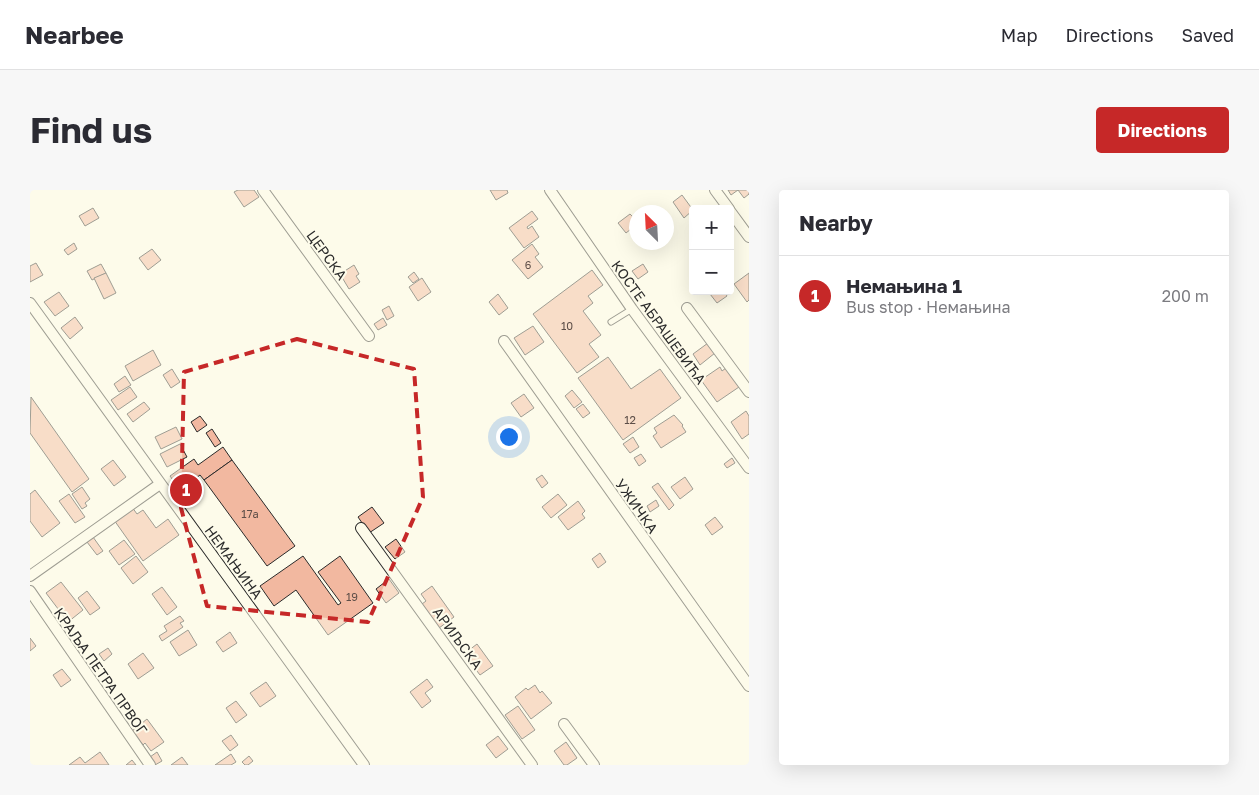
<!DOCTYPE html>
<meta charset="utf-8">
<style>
:root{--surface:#fff;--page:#f7f7f7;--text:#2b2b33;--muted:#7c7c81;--line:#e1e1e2;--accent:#c62828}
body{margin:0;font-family:"Golos Text",sans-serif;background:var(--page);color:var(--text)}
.controls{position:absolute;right:15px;top:15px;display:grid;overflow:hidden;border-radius:5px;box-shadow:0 5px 20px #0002}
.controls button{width:45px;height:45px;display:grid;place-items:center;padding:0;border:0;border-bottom:1px solid var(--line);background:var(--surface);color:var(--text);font:25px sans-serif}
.compass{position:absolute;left:599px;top:15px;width:45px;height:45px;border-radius:50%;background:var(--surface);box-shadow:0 5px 20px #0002;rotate:336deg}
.you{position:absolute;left:478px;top:246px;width:18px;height:18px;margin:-12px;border:4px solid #fff;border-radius:50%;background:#1a73e8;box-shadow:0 0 0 8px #1a73e833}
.badge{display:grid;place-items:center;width:32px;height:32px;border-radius:50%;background:var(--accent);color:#fff;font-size:16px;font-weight:700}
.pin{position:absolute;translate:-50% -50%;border:2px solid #fff;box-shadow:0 1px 5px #0006}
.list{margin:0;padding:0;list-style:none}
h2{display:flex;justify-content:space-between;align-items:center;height:65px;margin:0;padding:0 20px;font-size:21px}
h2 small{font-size:16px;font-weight:400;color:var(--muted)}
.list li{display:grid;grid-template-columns:32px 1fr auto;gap:15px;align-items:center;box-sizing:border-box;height:80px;padding:0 20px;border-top:1px solid var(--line)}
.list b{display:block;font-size:19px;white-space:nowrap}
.list p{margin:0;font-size:16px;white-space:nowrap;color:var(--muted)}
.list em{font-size:16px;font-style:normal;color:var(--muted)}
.map{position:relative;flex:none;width:719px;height:575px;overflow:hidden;border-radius:5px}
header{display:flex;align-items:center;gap:30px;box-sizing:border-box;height:70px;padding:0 25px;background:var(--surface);border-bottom:1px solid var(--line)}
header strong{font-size:24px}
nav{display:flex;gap:28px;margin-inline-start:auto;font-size:18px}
.intro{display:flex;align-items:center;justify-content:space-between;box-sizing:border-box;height:120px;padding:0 30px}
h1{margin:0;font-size:35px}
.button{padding:12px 22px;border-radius:5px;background:var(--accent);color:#fff;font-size:18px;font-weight:700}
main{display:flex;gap:30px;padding:0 30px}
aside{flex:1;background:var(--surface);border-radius:5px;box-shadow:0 5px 20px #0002}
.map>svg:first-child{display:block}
.building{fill:#f2b8a0;stroke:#2b2b2b}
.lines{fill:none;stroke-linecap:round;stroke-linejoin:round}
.lane-casing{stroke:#2b2b2b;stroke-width:7}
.street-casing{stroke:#2b2b2b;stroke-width:12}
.lane{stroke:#fdfbea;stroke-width:5}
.street{stroke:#fdfbea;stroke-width:10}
.marked{fill:none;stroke:#c62828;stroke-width:4;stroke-dasharray:10 6;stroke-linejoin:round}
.labels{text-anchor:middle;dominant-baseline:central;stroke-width:4;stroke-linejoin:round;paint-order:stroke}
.number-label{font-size:11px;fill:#5d4e48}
.street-label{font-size:14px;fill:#2b2b2b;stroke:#fdfbea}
</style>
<header>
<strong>Nearbee</strong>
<nav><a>Map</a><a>Directions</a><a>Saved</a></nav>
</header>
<div class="intro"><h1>Find us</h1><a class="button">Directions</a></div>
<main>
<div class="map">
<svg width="719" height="575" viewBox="0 0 719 575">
<rect width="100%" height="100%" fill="#fdfbea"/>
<g class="building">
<polygon points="208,0 224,0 229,7 214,17 204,2"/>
<polygon points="460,0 477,0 478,3 466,10"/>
<polygon points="698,0 708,0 701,5"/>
<polygon points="708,0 719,0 719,4 714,8"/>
<polygon points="652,5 663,20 654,28 643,12"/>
<polygon points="63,18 69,28 55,36 49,26"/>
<polygon points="502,21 508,29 497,37 498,39 502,36 509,47 494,58 479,38"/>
<polygon points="600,24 603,27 606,25 606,35 596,43 588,33"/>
<polygon points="44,53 47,59 38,65 34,60"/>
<polygon points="502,54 509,64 505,67 513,77 498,89 482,70"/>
<polygon points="122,59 131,70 118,80 109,68"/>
<polygon points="6,73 13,85 0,92 0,76"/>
<polygon points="71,74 76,83 62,90 57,81"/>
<polygon points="613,74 618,82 608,89 602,81"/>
<polygon points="324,75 329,84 326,86 330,92 319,99 310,84"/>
<polygon points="562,80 573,95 558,106 563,113 553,121 571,145 559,154 569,167 547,183 503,124"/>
<polygon points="384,82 389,89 383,93 378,87"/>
<polygon points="76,83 86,103 74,109 64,88"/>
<polygon points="719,83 719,110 717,112 704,94"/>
<polygon points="392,88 401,102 388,111 379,97"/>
<polygon points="685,101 694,101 697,106 687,113 680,104"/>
<polygon points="29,102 39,116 25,126 14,112"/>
<polygon points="468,104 478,118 469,125 459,112"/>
<polygon points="359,116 364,126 357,130 352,120"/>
<polygon points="45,127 53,138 40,149 31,138"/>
<polygon points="353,128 357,135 348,140 344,134"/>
<polygon points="503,136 514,152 495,165 484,148"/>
<polygon points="678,153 685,163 670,175 663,164"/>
<polygon points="123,160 131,175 103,191 95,176"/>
<polygon points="578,167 601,199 630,179 651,208 593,250 548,188"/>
<polygon points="690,177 692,181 696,178 709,197 687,212 671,190"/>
<polygon points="142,179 150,192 141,198 133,185"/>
<polygon points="95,186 101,195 89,202 84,194"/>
<polygon points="100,197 107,207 88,220 81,210"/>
<polygon points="542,200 552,212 544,218 535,206"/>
<polygon points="494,204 504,218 491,227 481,213"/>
<polygon points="1,207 59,289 42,302 0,243"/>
<polygon points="114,212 120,219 103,232 97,224"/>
<polygon points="553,214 560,223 553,228 546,219"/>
<polygon points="716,221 719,226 719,244 712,249 701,232"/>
<polygon points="644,225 653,235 652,236 656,242 631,258 623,246 627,243 624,238"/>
<polygon points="170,226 177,235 167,242 161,232"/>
<polygon points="146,237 152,249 131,259 125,247"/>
<polygon points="182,239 191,253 185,257 176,243"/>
<polygon points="603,247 609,257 600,263 593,254"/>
<polygon points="150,254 157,267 137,277 130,264"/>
<polygon points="193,257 202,270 174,290 170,285 150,300 140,286 164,269 168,275"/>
<polygon points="611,264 616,271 609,276 604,268"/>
<polygon points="702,268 705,273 697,278 694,274"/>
<polygon points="83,270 96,287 84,296 71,279"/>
<polygon points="202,270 265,356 237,376 174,290"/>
<polygon points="512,285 518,293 512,298 506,289"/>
<polygon points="655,287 663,299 650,309 641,297"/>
<polygon points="628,293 644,315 639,320 622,297"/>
<polygon points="52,297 60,309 55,313 57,316 52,319 42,304"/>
<polygon points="5,300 30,333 12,347 0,331 0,304"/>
<polygon points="39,304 55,327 45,333 29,311"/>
<polygon points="528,304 537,315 521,328 512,317"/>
<polygon points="626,310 629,316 620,322 617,316"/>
<polygon points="548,311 555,321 552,324 555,328 538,340 528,327"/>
<polygon points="102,317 107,324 113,320 126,338 138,329 149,345 113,371 84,330"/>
<polygon points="342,317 354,333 339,343 328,327"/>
<polygon points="685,327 693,337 682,345 675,335"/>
<polygon points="63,347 73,361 67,365 57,352"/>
<polygon points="366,349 375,362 365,369 355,357"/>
<polygon points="94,350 105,364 89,375 79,361"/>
<polygon points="570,363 576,372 568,378 562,369"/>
<polygon points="106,366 118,382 103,394 91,378"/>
<polygon points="273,366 308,415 311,413 288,382 310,366 343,413 298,445 266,400 244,416 230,396"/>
<polygon points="359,389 369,403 356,413 346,399"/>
<polygon points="31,392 53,420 38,432 16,403"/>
<polygon points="402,396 424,427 409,438 392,414 396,411 391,404"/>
<polygon points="132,397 147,417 137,425 122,404"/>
<polygon points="57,401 70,418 60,425 48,408"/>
<polygon points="150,426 154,431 150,433 153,437 132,451 129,446 137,441 134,436"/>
<polygon points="158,440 167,455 149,466 140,452"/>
<polygon points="200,442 207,453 193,462 186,452"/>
<polygon points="0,448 6,456 0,461"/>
<polygon points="447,454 463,476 450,485 434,464"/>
<polygon points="78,458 82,464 74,471 69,464"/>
<polygon points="113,463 124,478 108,489 98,474"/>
<polygon points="32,479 41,490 31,497 23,485"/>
<polygon points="397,489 403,497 395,503 401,511 392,518 380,502"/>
<polygon points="236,492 246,506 230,517 220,503"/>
<polygon points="505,495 510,503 512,501 522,513 501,529 485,507 496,498 498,500"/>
<polygon points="206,511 217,525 206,533 196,518"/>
<polygon points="488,516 505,540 492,549 475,525"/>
<polygon points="117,529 134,552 121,561 115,553 113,555 102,541"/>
<polygon points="201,545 208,555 200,561 192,551"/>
<polygon points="468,546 478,559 466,568 456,555"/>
<polygon points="536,552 547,568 537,575 534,575 524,561"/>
<polygon points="70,562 79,575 39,575 50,567 55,573"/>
<polygon points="127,562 132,571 125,575 120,567"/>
<polygon points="201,564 206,572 201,575 185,575"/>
<polygon points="219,566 223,571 218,575 215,575 212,572"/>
<polygon points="152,567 158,575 141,575"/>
<polygon points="102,570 106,575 96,575"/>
</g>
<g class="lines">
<g class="lane-casing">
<polyline id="lane" points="581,132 602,119"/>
</g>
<g class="street-casing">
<g id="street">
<polyline points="233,0 339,146"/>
<polyline points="520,0 602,119 719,278"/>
<polyline points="685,0 699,19"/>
<polyline points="700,21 719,47"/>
<polyline points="0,113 334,575"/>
<polyline points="657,118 719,202"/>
<polyline points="474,151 719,496"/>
<polyline points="331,338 502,575"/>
<polyline points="0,386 130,294"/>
<polyline points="0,401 120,575"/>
<polyline points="534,534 564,575"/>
</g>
</g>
<use href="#lane" class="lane"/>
<use href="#street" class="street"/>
</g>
<path d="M0 0H719V575H0ZM267,149L384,179L393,307L338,432L177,416L151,318L154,182Z" fill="#fdfbea" fill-opacity=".55" fill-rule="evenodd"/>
<path class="marked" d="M267,149L384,179L393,307L338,432L177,416L151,318L154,182Z"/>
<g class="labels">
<g class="number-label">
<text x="498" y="74">6</text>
<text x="537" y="135">10</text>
<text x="600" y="229">12</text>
<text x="220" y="323">17a</text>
<text x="322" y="406">19</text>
</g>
<g class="street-label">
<text transform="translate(297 65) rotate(54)">ЦЕРСКА</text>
<text transform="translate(629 132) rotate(54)">КОСТЕ АБРАШЕВИЋА</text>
<text transform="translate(607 316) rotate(55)">УЖИЧКА</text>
<text transform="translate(204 372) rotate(54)">НЕМАЊИНА</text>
<text transform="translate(428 448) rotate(54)">АРИЉСКА</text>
<text transform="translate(71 481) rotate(55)">КРАЉА ПЕТРА ПРВОГ</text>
</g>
</g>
</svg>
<div class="controls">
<button>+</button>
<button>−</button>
</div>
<svg class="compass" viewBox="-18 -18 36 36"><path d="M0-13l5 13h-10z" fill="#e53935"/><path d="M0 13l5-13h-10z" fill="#7c7c81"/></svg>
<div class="you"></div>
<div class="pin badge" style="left:156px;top:300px">1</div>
</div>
<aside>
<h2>Nearby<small></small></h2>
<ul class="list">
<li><span class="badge">1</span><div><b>Немањина 1</b><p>Bus stop · Немањина</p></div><em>200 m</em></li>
</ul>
</aside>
</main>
